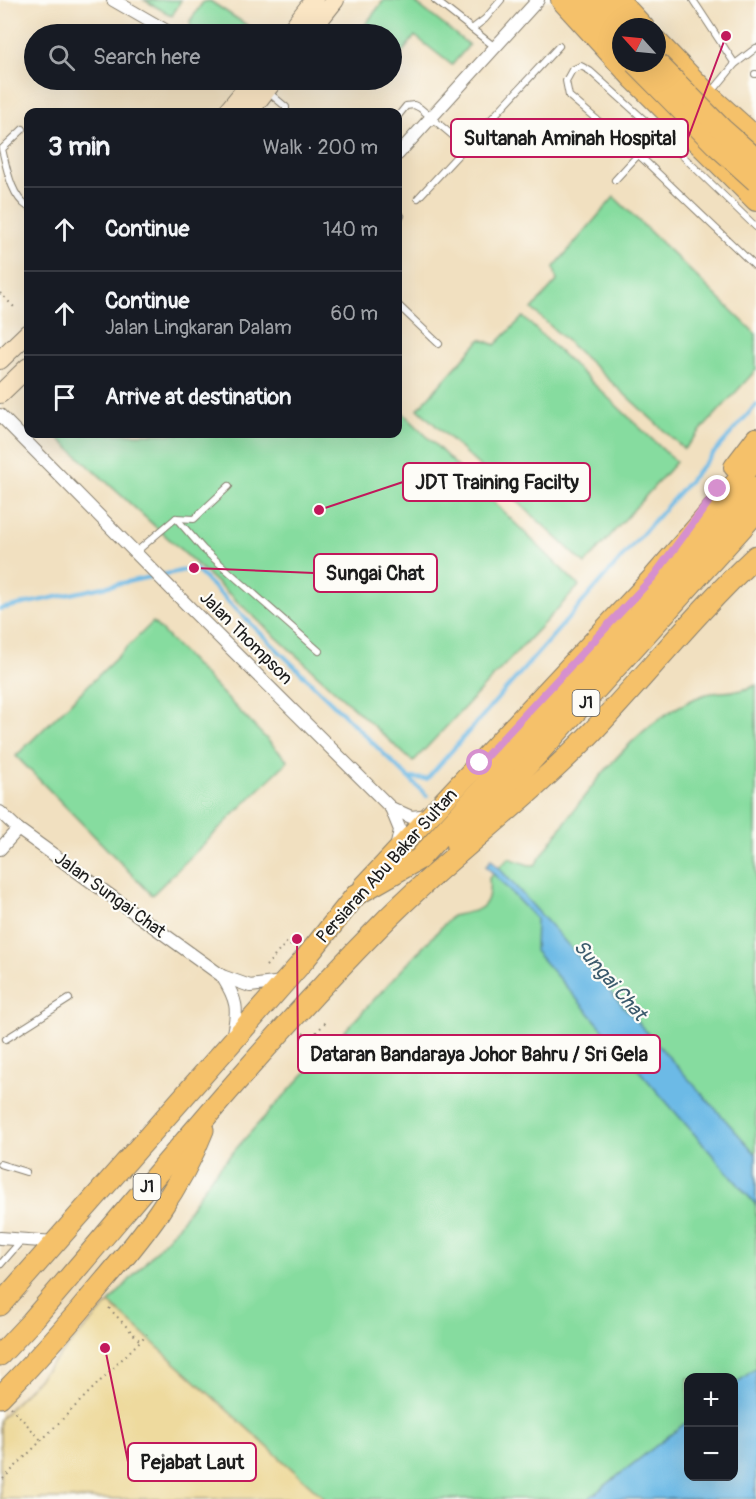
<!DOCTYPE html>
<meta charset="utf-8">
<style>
:root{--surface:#171b24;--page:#242831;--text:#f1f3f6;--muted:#9ea1a6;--line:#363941}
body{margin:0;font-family:Pangolin,sans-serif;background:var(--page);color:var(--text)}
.controls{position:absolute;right:18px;bottom:18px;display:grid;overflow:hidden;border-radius:12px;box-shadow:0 6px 24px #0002}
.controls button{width:54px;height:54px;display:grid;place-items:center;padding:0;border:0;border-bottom:2px solid var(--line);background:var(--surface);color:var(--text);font:30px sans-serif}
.compass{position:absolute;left:612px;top:18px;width:54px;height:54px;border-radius:50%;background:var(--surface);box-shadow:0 6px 24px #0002;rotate:297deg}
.stop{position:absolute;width:18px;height:18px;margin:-14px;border:4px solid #d690ce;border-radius:50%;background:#fff}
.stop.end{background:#d690ce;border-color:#fff;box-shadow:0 2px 6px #0008}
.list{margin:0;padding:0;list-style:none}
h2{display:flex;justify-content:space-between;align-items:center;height:78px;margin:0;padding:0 24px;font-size:26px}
h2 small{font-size:20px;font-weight:400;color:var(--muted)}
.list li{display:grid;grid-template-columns:39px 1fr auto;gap:18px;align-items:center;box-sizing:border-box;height:84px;padding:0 24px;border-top:2px solid var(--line)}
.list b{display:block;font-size:22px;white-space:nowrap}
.list p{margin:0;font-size:20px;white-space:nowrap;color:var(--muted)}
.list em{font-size:20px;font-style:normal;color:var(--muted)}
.icon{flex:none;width:33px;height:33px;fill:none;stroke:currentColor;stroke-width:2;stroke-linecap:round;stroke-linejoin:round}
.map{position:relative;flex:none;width:756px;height:1499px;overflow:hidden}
.search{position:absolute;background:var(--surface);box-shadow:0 6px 24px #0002;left:24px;top:24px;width:378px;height:66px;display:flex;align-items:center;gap:15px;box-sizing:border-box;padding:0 21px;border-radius:33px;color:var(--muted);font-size:22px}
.panel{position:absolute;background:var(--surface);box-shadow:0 6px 24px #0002;left:24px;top:108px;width:378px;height:330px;border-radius:12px}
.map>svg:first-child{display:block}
.green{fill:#86dc9f;stroke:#517c5e;stroke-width:1.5}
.sand{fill:#eeda9e;stroke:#857b5d;stroke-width:1.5}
.water{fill:#6cbae6;stroke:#446b81;stroke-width:1.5}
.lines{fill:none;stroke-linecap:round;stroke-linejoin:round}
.stream{stroke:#6cbae6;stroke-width:4}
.service-casing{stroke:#867e6e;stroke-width:8}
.minor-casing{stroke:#867e6e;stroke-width:14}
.secondary-casing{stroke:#867e6e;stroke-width:20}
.primary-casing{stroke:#867e6e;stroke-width:22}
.trunk-casing{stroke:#867e6e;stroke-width:23}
.path{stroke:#867e6e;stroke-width:2;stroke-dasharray:1.5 4.5;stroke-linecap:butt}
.service{stroke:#fff;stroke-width:6}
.minor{stroke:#fff;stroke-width:12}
.secondary{stroke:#fbe6c4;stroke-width:18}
.primary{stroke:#f5c16b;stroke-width:20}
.trunk{stroke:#f5c16b;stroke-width:21}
.trunk-bridge-casing{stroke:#867e6e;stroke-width:23;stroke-linecap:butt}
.trunk-bridge{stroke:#f5c16b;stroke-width:21}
.route{stroke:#d690ce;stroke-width:8}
.labels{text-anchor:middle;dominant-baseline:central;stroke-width:4.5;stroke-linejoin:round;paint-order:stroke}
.shield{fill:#fdfcf7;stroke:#605f5e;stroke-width:1.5}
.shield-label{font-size:16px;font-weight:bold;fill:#1c1c1c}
.street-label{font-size:18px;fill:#1c1c1c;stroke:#fdfcf7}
.water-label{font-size:20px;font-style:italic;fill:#3c5b6d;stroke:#fdfcf7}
.leader{fill:none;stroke:#c2185b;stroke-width:2}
.callout-dot{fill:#c2185b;stroke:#fdfcf7;stroke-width:2}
.callout{fill:#fdfcf7;stroke:#c2185b;stroke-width:2}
.callout-label{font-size:20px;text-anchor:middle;font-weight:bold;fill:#1c1c1c}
</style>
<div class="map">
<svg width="756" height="1499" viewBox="0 0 756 1499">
<rect width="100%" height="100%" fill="#fdfcf7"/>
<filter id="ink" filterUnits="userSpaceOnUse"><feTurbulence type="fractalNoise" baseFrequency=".0167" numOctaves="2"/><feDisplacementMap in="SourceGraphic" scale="12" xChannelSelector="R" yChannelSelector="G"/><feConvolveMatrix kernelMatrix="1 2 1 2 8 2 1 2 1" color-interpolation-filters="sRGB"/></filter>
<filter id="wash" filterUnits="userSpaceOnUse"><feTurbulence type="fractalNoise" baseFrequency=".008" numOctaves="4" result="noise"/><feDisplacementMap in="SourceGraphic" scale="24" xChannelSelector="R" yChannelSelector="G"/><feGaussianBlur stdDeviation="1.35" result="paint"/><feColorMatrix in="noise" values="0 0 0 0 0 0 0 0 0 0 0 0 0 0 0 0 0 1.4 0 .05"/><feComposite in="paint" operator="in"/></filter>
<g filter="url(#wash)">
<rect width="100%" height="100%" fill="#f1e0c0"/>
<g class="green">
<polygon points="144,0 181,0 172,16"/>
<polygon points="384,0 412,0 469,45 452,65 415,36 394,63 392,61 392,34 358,34"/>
<polygon points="210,1 253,29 255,34 202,34 191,28 190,21 203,2"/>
<polygon points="614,197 756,334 756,370 684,449 532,309 557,281 554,267"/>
<polygon points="523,317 676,462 585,564 418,409 481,339 495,345"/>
<polygon points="398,408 579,586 413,762 54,434 398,434"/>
<polygon points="153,622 288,761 152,895 16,756"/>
<path d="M756,685V1368L734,1385V1378H688V1421L588,1499H325L109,1303L178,1226L212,1176L257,1125L452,916C480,910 492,910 489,878L509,858L529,865H535C572,812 621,738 678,707C686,703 695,698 703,695C720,689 739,695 756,685Z"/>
</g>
<polygon class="sand" points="109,1303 325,1499 0,1499 0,1419"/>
<g class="water">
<polygon points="491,859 756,1154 756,1205 535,951 536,919 486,866"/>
<polygon points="756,1368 756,1499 588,1499 688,1421 688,1476 734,1476 734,1385"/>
</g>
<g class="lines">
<g class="stream">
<polyline points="162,575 194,568 427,796"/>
<polyline points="0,609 155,576"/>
<polyline points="411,778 427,779 756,405"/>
</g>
</g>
</g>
<g filter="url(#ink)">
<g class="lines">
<g class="service-casing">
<g id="service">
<polyline points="435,0 495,47"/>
<polyline points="693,0 735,64"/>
<polyline points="472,29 485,19 501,0"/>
<polyline points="755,74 756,74"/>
<polyline points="268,92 286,107 286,112"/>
<polyline points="712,92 735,64 756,48"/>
<polyline points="398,116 406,106 414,105 420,108 466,147"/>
<polyline points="671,120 642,158 756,267"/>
<path d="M23,129L2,149C7,169 11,196 28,207"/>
<polyline points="642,158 569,96 566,81 572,70 581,66 590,71 660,134 756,227"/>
<polyline points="615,180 638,155"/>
<polyline points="418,198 559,46"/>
<polyline points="398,220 401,216"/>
<polyline points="398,305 439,344"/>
<polyline points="176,518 203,549 319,651"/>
<polyline points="136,552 176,518 194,519 229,486"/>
<polyline points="6,1039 69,999"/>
<polyline points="0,1164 26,1172"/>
<polyline points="0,1265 21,1241"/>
</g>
</g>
<g class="minor-casing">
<g id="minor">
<polyline points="113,0 172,34"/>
<polyline points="398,154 538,0"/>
<polyline points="0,415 191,609 391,808 411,817 430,815"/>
<polyline points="391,808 400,830 396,849"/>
<polyline points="0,812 18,829 222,976 250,986 282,982"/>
<polyline points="0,849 18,829"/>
<path d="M222,976C237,1000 239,1009 232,1037"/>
<polyline points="0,1238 55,1242"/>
</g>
</g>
<g class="secondary-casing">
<g id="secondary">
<polyline points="288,34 314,0"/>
<polyline points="308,34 335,0"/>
<polyline points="227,112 253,80"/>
<polyline points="249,112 274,80"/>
<polyline points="0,360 28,333"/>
<polyline points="0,394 28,367"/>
</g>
</g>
<g class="primary-casing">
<g id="primary">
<polyline points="561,0 634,80 756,201"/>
<polyline points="619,0 644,27"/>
<polyline points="657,41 709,95 756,137"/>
<polyline points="734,467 756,438"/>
<polyline points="456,845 756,513"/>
<polyline points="364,886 654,576 756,459"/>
</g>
</g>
<g class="trunk-casing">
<g id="trunk">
<polyline points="579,0 621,47"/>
<polyline points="600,0 624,27"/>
<polyline points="0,1305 305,959 356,895 419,859 756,487"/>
<path d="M0,1355L31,1322C145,1190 255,1053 378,928C446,858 526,801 593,731C648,673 698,610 756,556"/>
<path d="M0,1397C36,1361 69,1324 101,1285C143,1236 180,1190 203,1130"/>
</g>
</g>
<g class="path">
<polyline points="0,293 15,308"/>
<polyline points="266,966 287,942 294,949"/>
<polyline points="303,1033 310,1039 327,1021"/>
<polyline points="109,1308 140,1341"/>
<polyline points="11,1407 41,1440"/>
<polyline points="3,1479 147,1334"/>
</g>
<use href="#service" class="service"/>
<use href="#minor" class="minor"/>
<use href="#secondary" class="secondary"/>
<use href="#primary" class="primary"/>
<use href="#trunk" class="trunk"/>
<g class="trunk-bridge-casing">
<g id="trunk-bridge">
<polyline points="635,63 715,144 756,181"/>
<polyline points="657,63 722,129 756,159"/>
</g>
</g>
<use href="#trunk-bridge" class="trunk-bridge"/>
</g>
</g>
<g class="lines" filter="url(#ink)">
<polyline class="route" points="480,763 654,576 718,489"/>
</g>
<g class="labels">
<g class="shield">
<rect x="572.5" y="690" width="27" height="26" rx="4.5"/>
<rect x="133.5" y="1174" width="27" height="26" rx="4.5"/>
</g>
<g class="shield-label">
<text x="586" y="703">J1</text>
<text x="147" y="1187">J1</text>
</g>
<g class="street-label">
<text transform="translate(246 638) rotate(45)">Jalan Thompson</text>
<text transform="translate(387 866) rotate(-48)">Persiaran Abu Bakar Sultan</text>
<text transform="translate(110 895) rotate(36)">Jalan Sungai Chat</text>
</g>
<g class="water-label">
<text transform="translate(610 980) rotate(49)">Sungai Chat</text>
</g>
</g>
<path class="leader" d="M726 36L688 138M319 510L403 482M194 568L314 573M297 939L298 1054M105 1348L128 1462"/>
<g class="callout-dot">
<circle cx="726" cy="36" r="6"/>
<circle cx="319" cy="510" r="6"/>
<circle cx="194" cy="568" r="6"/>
<circle cx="297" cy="939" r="6"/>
<circle cx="105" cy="1348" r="6"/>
</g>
<g class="callout">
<rect x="451" y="119" width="237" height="38" rx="6"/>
<rect x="403" y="463" width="187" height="38" rx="6"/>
<rect x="314" y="554" width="123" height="38" rx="6"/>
<rect x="298" y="1035" width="362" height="38" rx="6"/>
<rect x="128" y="1443" width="128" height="38" rx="6"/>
</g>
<g class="callout-label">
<text x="570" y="145">Sultanah Aminah Hospital</text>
<text x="497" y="489">JDT Training Facilty</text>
<text x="375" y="580">Sungai Chat</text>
<text x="479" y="1061">Dataran Bandaraya Johor Bahru / Sri Gela</text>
<text x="192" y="1469">Pejabat Laut</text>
</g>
</svg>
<div class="controls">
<button>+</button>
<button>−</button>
</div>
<svg class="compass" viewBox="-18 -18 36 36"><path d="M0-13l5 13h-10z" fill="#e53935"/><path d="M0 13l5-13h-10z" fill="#9ea1a6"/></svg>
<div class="stop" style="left:480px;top:763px"></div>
<div class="stop end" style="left:718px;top:489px"></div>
<div class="search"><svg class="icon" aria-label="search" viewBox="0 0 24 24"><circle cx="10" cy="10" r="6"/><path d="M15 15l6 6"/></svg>Search here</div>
<section class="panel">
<h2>3 min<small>Walk · 200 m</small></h2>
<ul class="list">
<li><svg class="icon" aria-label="ahead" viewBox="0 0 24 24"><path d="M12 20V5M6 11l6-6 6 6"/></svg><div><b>Continue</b></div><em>140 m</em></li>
<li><svg class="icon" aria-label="ahead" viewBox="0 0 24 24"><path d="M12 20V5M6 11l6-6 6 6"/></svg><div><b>Continue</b><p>Jalan Lingkaran Dalam</p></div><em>60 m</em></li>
<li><svg class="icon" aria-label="arrive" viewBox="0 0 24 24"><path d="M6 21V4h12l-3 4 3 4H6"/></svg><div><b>Arrive at destination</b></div></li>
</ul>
</section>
</div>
